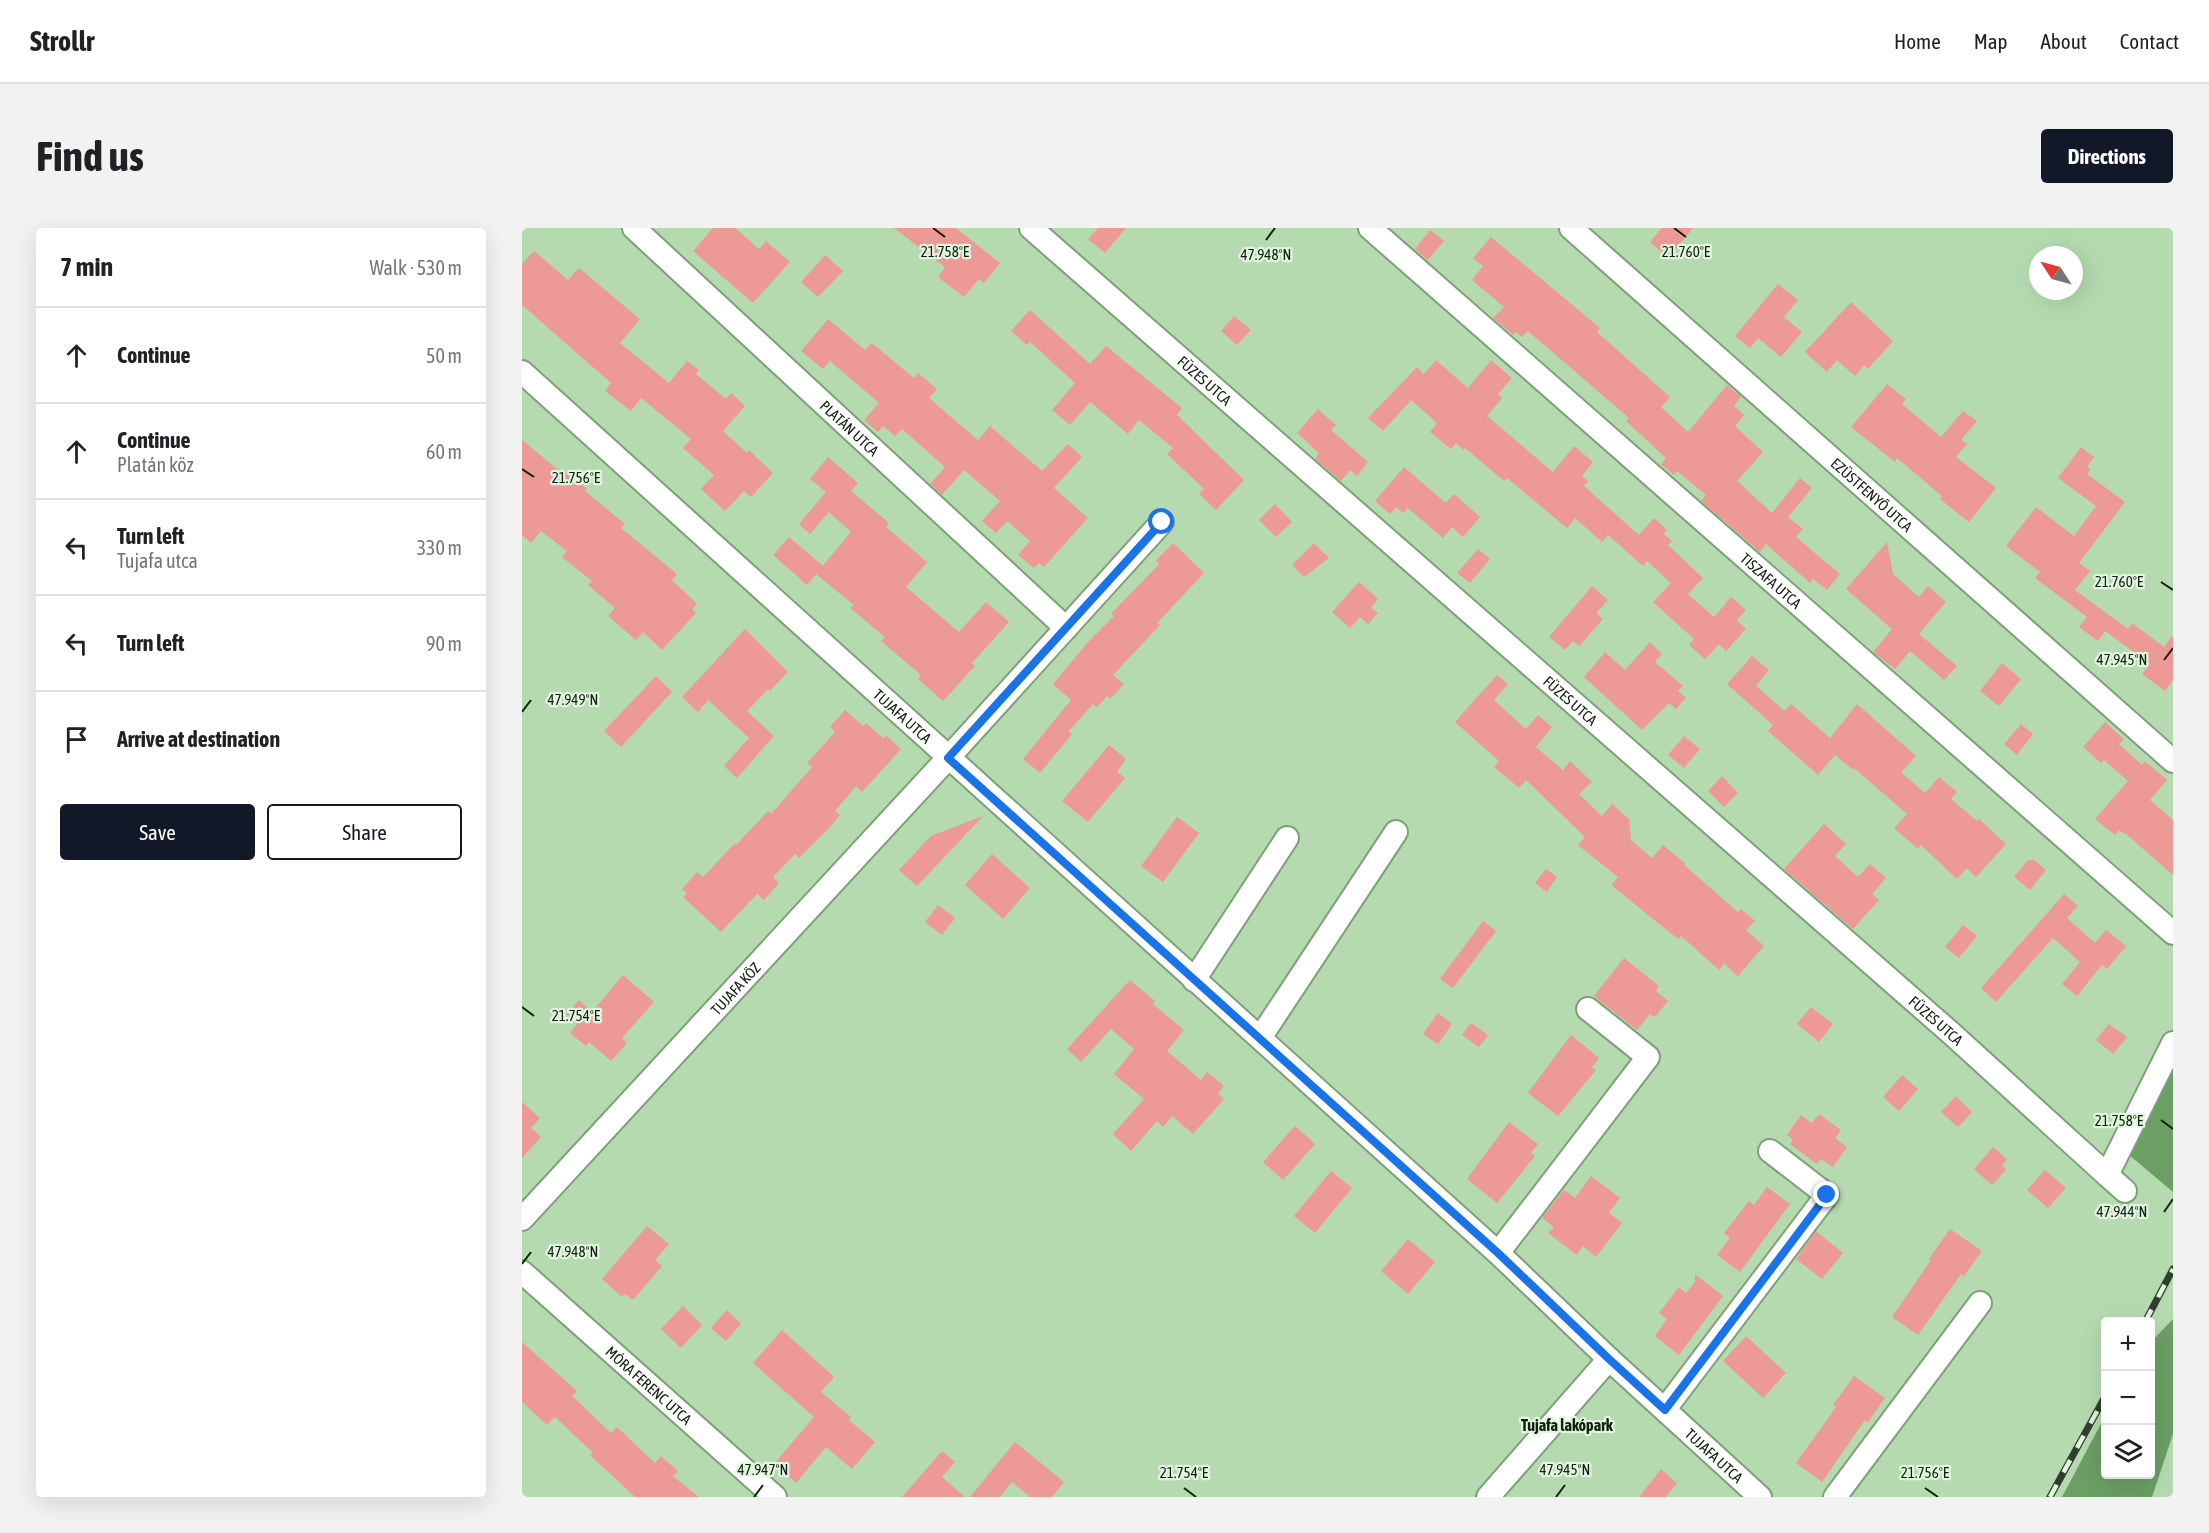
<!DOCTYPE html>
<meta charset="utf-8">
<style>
:root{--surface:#fff;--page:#f2f2f2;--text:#202124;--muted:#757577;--line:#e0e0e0;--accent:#111827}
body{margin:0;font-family:"Asap Condensed",sans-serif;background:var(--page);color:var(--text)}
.controls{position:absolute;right:18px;bottom:18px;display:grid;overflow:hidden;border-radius:6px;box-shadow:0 6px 24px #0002}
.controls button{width:54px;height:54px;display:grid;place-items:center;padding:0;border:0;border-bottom:2px solid var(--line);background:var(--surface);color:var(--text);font:30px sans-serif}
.compass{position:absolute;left:1507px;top:18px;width:54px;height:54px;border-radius:50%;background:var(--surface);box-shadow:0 6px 24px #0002;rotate:306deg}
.stop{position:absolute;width:18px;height:18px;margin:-14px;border:4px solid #1a73e8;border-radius:50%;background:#fff}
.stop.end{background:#1a73e8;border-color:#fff;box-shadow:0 2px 6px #0008}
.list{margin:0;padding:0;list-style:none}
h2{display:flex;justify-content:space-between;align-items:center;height:78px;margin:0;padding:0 24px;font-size:26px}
h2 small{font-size:20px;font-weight:400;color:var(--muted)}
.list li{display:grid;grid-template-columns:39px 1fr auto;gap:18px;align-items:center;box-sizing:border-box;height:96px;padding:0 24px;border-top:2px solid var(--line)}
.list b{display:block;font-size:22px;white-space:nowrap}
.list p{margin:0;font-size:20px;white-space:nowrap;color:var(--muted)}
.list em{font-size:20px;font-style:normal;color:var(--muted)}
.actions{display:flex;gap:12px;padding:18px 24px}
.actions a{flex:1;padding:14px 0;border:2px solid var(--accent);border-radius:6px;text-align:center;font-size:21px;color:var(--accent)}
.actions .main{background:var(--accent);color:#fff}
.icon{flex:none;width:33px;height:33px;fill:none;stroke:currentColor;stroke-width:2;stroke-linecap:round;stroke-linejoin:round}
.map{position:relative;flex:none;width:1651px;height:1269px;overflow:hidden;border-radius:6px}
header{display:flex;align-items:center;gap:36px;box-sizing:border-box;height:84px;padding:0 30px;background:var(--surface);border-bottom:2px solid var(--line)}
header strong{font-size:28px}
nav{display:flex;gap:33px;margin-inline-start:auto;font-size:21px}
.intro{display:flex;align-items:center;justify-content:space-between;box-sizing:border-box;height:144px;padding:0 36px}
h1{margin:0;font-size:42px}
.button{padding:15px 27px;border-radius:6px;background:var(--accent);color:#fff;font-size:21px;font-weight:700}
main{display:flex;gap:36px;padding:0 36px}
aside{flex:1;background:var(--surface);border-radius:6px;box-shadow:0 6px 24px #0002}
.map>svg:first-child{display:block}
.forest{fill:#6b9f64}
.building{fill:#ed9996}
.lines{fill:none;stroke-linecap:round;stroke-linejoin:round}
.minor-casing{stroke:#7da078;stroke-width:26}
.minor{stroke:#fff;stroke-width:22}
.rail-casing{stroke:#2e402c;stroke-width:7}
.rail{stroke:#e2f5df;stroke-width:4.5;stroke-dasharray:14;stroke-linecap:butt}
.route{stroke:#1a73e8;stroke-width:8}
.ticks{fill:none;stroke:#111f0f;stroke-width:2}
.labels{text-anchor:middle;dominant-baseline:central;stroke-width:4.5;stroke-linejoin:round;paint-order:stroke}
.street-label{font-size:15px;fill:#111f0f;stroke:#e2f5df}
.neighbourhood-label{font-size:16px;font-weight:bold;fill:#111f0f;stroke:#e2f5df}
.ticks-label{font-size:15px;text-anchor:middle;fill:#111f0f;stroke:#e2f5df;stroke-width:4.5;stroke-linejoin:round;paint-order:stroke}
</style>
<header>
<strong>Strollr</strong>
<nav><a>Home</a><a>Map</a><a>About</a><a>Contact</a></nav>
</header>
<div class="intro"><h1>Find us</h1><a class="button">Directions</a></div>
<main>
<aside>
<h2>7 min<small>Walk · 530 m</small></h2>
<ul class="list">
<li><svg class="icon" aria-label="ahead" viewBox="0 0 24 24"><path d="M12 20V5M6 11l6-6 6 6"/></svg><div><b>Continue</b></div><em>50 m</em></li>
<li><svg class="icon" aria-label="ahead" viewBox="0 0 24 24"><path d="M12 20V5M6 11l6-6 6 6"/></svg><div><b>Continue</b><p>Platán köz</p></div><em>60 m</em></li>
<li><svg class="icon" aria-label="left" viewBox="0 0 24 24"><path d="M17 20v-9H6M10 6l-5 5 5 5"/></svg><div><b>Turn left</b><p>Tujafa utca</p></div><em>330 m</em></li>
<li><svg class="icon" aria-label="left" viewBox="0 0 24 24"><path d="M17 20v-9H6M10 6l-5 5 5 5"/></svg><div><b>Turn left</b></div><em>90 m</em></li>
<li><svg class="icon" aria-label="arrive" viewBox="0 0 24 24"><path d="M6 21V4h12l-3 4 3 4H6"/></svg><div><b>Arrive at destination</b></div></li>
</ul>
<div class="actions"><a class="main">Save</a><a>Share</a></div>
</aside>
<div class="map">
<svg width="1651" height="1269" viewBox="0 0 1651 1269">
<rect width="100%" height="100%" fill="#b5dab0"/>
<g class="forest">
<polygon points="1651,814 1651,964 1593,915"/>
<polygon points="1651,1091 1651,1206 1630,1269 1540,1269 1583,1188 1584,1246 1628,1246 1629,1114"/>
</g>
<g class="building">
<polygon points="191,0 213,0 237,21 244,13 268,34 231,75 171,23"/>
<polygon points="372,0 434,0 478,35 462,55 457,51 442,69 416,49 423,39"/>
<polygon points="576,0 604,0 583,25 566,11"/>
<polygon points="1140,0 1171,0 1147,30 1128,14"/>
<polygon points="908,2 922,13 906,32 893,21"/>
<polygon points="969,9 1078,100 1075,104 1148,169 1139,179 1166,204 1205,157 1219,169 1212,178 1222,187 1213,198 1241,224 1215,253 1250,285 1278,250 1290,260 1266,289 1281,301 1274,309 1318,346 1305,362 1291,351 1288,355 1244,316 1238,324 1179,273 1184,267 1155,243 1152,247 1139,236 1144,230 1104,193 1107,190 1006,103 1000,109 994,104 991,107 971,90 982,79 950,52 961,38 951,30"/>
<polygon points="12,23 46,52 57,40 118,91 98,115 147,155 165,133 177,142 174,146 204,171 209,165 223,178 201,203 225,225 227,222 251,245 229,269 222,263 203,283 179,261 192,247 161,220 169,211 119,170 109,183 83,163 89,155 0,77 0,36"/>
<polygon points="303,27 321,43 296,69 279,54"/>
<polygon points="1256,56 1276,72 1262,89 1280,104 1259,129 1236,110 1228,120 1213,108"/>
<polygon points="1329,74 1371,113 1346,141 1342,137 1333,148 1315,132 1305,144 1283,124"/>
<polygon points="508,82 568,136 584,118 660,180 655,187 722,252 694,282 677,266 682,261 645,226 651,220 617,192 606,206 568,174 548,197 530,182 553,155 508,114 505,117 489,103"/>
<polygon points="712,88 729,102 715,117 699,103"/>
<polygon points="306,91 343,122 350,115 392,150 396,145 415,161 407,170 456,212 468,198 520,243 546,216 560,229 532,260 566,290 522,339 517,335 512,340 496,327 508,313 485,293 474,305 460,293 478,273 442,242 420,267 408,256 423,239 380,201 373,208 361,198 356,204 342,192 357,175 308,133 301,141 279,123"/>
<polygon points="914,132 946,160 969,132 990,150 976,166 980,170 965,188 1031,244 1052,218 1071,234 1060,248 1066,253 1062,258 1117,307 1132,290 1145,302 1142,306 1150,313 1146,317 1181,350 1166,366 1192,389 1209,369 1224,382 1215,392 1224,401 1204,423 1197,416 1183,431 1167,417 1172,411 1131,374 1149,355 1125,333 1121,338 1086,307 1080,314 1053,290 1045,300 985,250 982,253 943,220 941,222 934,215 929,221 908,204 915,195 889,172 861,203 846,190 895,139 902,146"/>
<polygon points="1365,156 1384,171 1380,176 1419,209 1441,183 1455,193 1439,212 1445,216 1434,229 1474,260 1447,294 1418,271 1420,268 1375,230 1373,234 1329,199"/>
<polygon points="796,181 814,197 809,202 846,234 835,248 828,242 819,253 793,231 797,225 775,205"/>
<polygon points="0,212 40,245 42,243 65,261 63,263 103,296 99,300 155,346 150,352 175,376 170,381 174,385 140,422 121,404 114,412 86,388 93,380 66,357 70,353 40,329 45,323 19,303 9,315 0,307"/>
<polygon points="1559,219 1572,229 1565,239 1569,242 1565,246 1603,274 1557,335 1568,343 1553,362 1606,401 1610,395 1642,419 1651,407 1651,452 1643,463 1620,446 1628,436 1583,403 1576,413 1557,399 1565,389 1513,350 1518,344 1484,318 1514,279 1552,308 1574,278 1536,250"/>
<polygon points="306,229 336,255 329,263 367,295 364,299 405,334 384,359 437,404 464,374 487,394 450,435 453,438 421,473 396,451 399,447 359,413 363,409 328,380 332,377 294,346 329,304 307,284 288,306 277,296 304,264 288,251"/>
<polygon points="882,239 924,275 932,266 958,289 941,309 930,299 921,310 886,280 881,285 874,279 868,286 853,273"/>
<polygon points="753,276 770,294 754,309 737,292"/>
<polygon points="267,309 301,338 285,357 251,327"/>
<polygon points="1365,314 1371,346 1397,369 1406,358 1424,374 1397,406 1435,438 1422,452 1388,423 1373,441 1351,424 1370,401 1324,361"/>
<polygon points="651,315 682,345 635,395 638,397 591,447 602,456 588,471 585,468 575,479 571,476 546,504 550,506 518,545 501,531 549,472 531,456 566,414 592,388 589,386 637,336 634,333"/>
<polygon points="792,315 807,330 782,349 770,337"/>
<polygon points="956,321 968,331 948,355 935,345"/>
<polygon points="837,354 856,371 849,380 856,385 846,396 838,389 828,400 810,384"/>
<polygon points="1070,358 1086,372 1074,385 1081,391 1057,418 1051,413 1043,422 1027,409"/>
<polygon points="223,401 266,444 248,463 246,461 225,483 252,508 215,550 202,538 227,510 186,472 176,484 160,469"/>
<polygon points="1128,414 1140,426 1133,434 1161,458 1156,463 1164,470 1154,481 1147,475 1120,502 1062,449 1083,424 1103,442"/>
<polygon points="1230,428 1247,442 1234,458 1263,483 1269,476 1308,510 1335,476 1394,528 1379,544 1403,565 1417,549 1435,564 1429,571 1455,593 1457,591 1484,616 1454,649 1445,640 1435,651 1399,617 1396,621 1372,600 1385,586 1332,540 1331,542 1313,527 1296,547 1246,503 1251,497 1205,456"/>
<polygon points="1480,435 1499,451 1477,478 1458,463"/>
<polygon points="975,447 986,456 972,472 1004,501 1016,487 1030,499 1014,519 1041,542 1048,533 1070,554 1057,566 1080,588 1090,576 1107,591 1109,612 1130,630 1141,617 1164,636 1162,637 1216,684 1219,681 1233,693 1224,702 1242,718 1216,748 1202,736 1197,742 1159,708 1156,711 1089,657 1096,649 1056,617 1063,609 1004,552 997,560 972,539 977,533 933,494"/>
<polygon points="134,448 150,464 99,519 82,503"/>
<polygon points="323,482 341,498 344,495 362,511 364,507 379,521 340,564 334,558 313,583 318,587 306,601 277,630 273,626 251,649 257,655 242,672 235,666 199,704 161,669 165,666 160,661 175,644 181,649 213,615 214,617 246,583 249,586 290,539 285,535 313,504 308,499"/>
<polygon points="1583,494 1602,511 1597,516 1620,537 1623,533 1645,552 1628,572 1651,592 1651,647 1603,605 1602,606 1597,602 1593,607 1573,591 1606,553 1582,532 1579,535 1561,519"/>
<polygon points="1499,496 1511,506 1495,527 1482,516"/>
<polygon points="1162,508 1178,521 1162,540 1146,527"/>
<polygon points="587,517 604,531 595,544 603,550 566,594 540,573"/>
<polygon points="1200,548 1216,565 1202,579 1186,563"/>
<polygon points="461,588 395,658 377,642 409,608"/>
<polygon points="655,589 677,605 641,654 619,638"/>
<polygon points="1302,596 1324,616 1313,628 1336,649 1348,636 1364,650 1350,666 1357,672 1331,701 1262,641"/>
<polygon points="470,626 508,660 481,691 443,657"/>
<polygon points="1506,632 1512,632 1524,642 1508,662 1492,649"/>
<polygon points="1024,641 1035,649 1025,664 1013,655"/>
<polygon points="1542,666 1556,678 1545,690 1573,715 1584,702 1604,718 1585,741 1580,737 1555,768 1540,756 1558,734 1531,710 1474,774 1459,760"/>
<polygon points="416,677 433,690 420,707 403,694"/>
<polygon points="961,693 974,703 931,760 918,751"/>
<polygon points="1441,697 1455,708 1437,730 1423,719"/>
<polygon points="1102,730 1137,758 1134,763 1146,773 1133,789 1128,786 1115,802 1072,768"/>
<polygon points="101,747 132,774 100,810 105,815 89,833 67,814 64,818 48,805 55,796 44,786 57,772 70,784"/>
<polygon points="608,752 633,773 631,776 662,802 645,823 679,852 685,844 702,858 696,866 702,871 671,906 650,888 641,899 635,893 609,923 591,906 622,871 592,846 612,821 589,801 559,834 545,821"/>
<polygon points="1289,779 1311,796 1297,814 1275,796"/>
<polygon points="916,785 930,796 916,816 901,806"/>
<polygon points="949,795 966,807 957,819 940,807"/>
<polygon points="1587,796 1605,809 1591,826 1574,812"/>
<polygon points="1049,807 1077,830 1070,839 1074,842 1036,888 1006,865"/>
<polygon points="1380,847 1396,861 1377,883 1361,869"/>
<polygon points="1434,868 1450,884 1436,899 1419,884"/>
<polygon points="0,874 18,890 9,900 19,909 0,930"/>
<polygon points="1297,886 1319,902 1313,910 1325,919 1311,939 1299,931 1295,936 1268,916 1271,912 1265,907 1279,887 1290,895"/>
<polygon points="987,894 1016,916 1009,925 1013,928 975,975 945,951"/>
<polygon points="773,898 793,916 761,952 741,934"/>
<polygon points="1471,919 1485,931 1480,938 1484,942 1470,957 1452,941"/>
<polygon points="1523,942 1544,960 1526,980 1505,962"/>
<polygon points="809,943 830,960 793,1005 772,988"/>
<polygon points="1069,948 1098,970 1087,985 1100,995 1074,1029 1061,1018 1055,1027 1026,1005 1032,999 1020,990 1042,962 1053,970"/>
<polygon points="1245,959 1268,976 1218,1044 1195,1027 1208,1010 1202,1005 1227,973 1232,977"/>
<polygon points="125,998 147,1016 133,1032 140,1038 111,1072 103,1066 100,1069 80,1051"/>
<polygon points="1428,1001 1460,1023 1442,1048 1439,1046 1396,1107 1370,1089 1409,1032 1407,1031"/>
<polygon points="1294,1003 1321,1025 1300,1051 1274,1031"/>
<polygon points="886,1011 913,1034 886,1066 859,1043"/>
<polygon points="1173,1046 1201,1068 1157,1127 1133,1108 1145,1091 1137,1085 1157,1059 1164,1065 1173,1054"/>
<polygon points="161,1078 180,1097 159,1120 139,1101"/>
<polygon points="205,1082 219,1096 204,1113 189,1100"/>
<polygon points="260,1102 312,1149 299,1164 329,1189 327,1192 353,1214 330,1241 304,1219 274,1255 252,1236 292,1189 231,1135"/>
<polygon points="1224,1108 1264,1145 1241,1170 1201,1133"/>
<polygon points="0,1114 55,1163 50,1168 89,1205 95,1199 133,1235 139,1228 156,1243 151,1248 177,1269 113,1269 68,1227 71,1225 33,1189 25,1197 0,1174"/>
<polygon points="1332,1148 1363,1170 1346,1194 1343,1192 1300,1254 1274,1235 1314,1179 1311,1177"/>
<polygon points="493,1214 542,1254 530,1269 508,1269 490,1254 478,1269 448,1269"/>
<polygon points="420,1223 433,1234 420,1249 443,1269 380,1269"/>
<polygon points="1139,1241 1155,1255 1144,1269 1117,1269"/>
</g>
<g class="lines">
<g class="minor-casing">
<g id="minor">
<path id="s1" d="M112,0L544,400"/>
<path id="s2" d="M509,0L1430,806L1585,947L1651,815"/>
<path id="s3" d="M848,0L1651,705"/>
<path id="s4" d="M1049,0L1651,533"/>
<path id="s5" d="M0,144L976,1025L1087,1131L1238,1269"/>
<polyline points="672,752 765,610"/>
<polyline points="738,810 874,604"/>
<polyline points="1585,947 1603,963"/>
<path id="s6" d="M0,991L426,530L640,294"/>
<polyline points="976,1025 1126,829 1066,781"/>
<path id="s7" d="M0,1044L253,1269"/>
<polyline points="1143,1181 1305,967 1248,923"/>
<polyline points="966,1269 1087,1131"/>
<polyline points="1313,1269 1458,1075"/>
</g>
</g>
<use href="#minor" class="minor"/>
<g class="rail-casing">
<g id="rail">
<polyline points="1623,1094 1651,1041"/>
<polyline points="1528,1269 1584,1167"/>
</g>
</g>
<use href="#rail" class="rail"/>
</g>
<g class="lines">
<polyline class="route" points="640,294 426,530 976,1025 1087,1131 1143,1182 1305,967"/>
</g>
<path class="ticks" d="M411,0L423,9M1152,0L1164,9M744,12L753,0M0,241L12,249M1639,354L1651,362M1642,432L1651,420M0,484L9,472M0,779L12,788M1639,892L1651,901M1642,984L1651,971M0,1036L9,1024M662,1260L674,1269M1403,1260L1416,1269M232,1269L241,1257M1034,1269L1043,1257"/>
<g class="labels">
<g class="street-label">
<text stroke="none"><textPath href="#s2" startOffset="231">FÜZES UTCA</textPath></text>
<text stroke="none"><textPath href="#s1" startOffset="294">PLATÁN UTCA</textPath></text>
<text stroke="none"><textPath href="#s4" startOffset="402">EZÜSTFENYŐ UTCA</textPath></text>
<text stroke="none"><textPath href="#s3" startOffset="534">TISZAFA UTCA</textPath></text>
<text stroke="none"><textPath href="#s2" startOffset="717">FÜZES UTCA</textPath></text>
<text stroke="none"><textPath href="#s5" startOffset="513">TUJAFA UTCA</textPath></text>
<text stroke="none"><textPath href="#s6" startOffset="314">TUJAFA KÖZ</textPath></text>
<text stroke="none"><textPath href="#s2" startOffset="1203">FÜZES UTCA</textPath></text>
<text stroke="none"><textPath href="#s7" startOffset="170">MÓRA FERENC UTCA</textPath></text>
<text stroke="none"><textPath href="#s5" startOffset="1611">TUJAFA UTCA</textPath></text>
</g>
<g class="neighbourhood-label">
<text x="1045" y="1197">Tujafa lakópark</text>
</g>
</g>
<g class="ticks-label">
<text x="1164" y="29">21.760°E</text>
<text x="423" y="29">21.758°E</text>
<text x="744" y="32">47.948°N</text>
<text x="54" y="255">21.756°E</text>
<text x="1597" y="359">21.760°E</text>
<text x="1600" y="437">47.945°N</text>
<text x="51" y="477">47.949°N</text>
<text x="54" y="793">21.754°E</text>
<text x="1597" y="898">21.758°E</text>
<text x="1600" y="989">47.944°N</text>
<text x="51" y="1029">47.948°N</text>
<text x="241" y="1247">47.947°N</text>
<text x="1043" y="1247">47.945°N</text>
<text x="662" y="1250">21.754°E</text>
<text x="1403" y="1250">21.756°E</text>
</g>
</svg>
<div class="controls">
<button>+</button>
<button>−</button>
<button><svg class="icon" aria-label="layers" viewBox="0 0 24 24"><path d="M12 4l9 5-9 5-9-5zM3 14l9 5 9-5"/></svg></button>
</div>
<svg class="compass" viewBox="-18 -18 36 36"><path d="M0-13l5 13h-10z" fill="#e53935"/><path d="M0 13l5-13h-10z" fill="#757577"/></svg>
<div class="stop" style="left:640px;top:294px"></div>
<div class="stop end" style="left:1305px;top:967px"></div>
</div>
</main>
